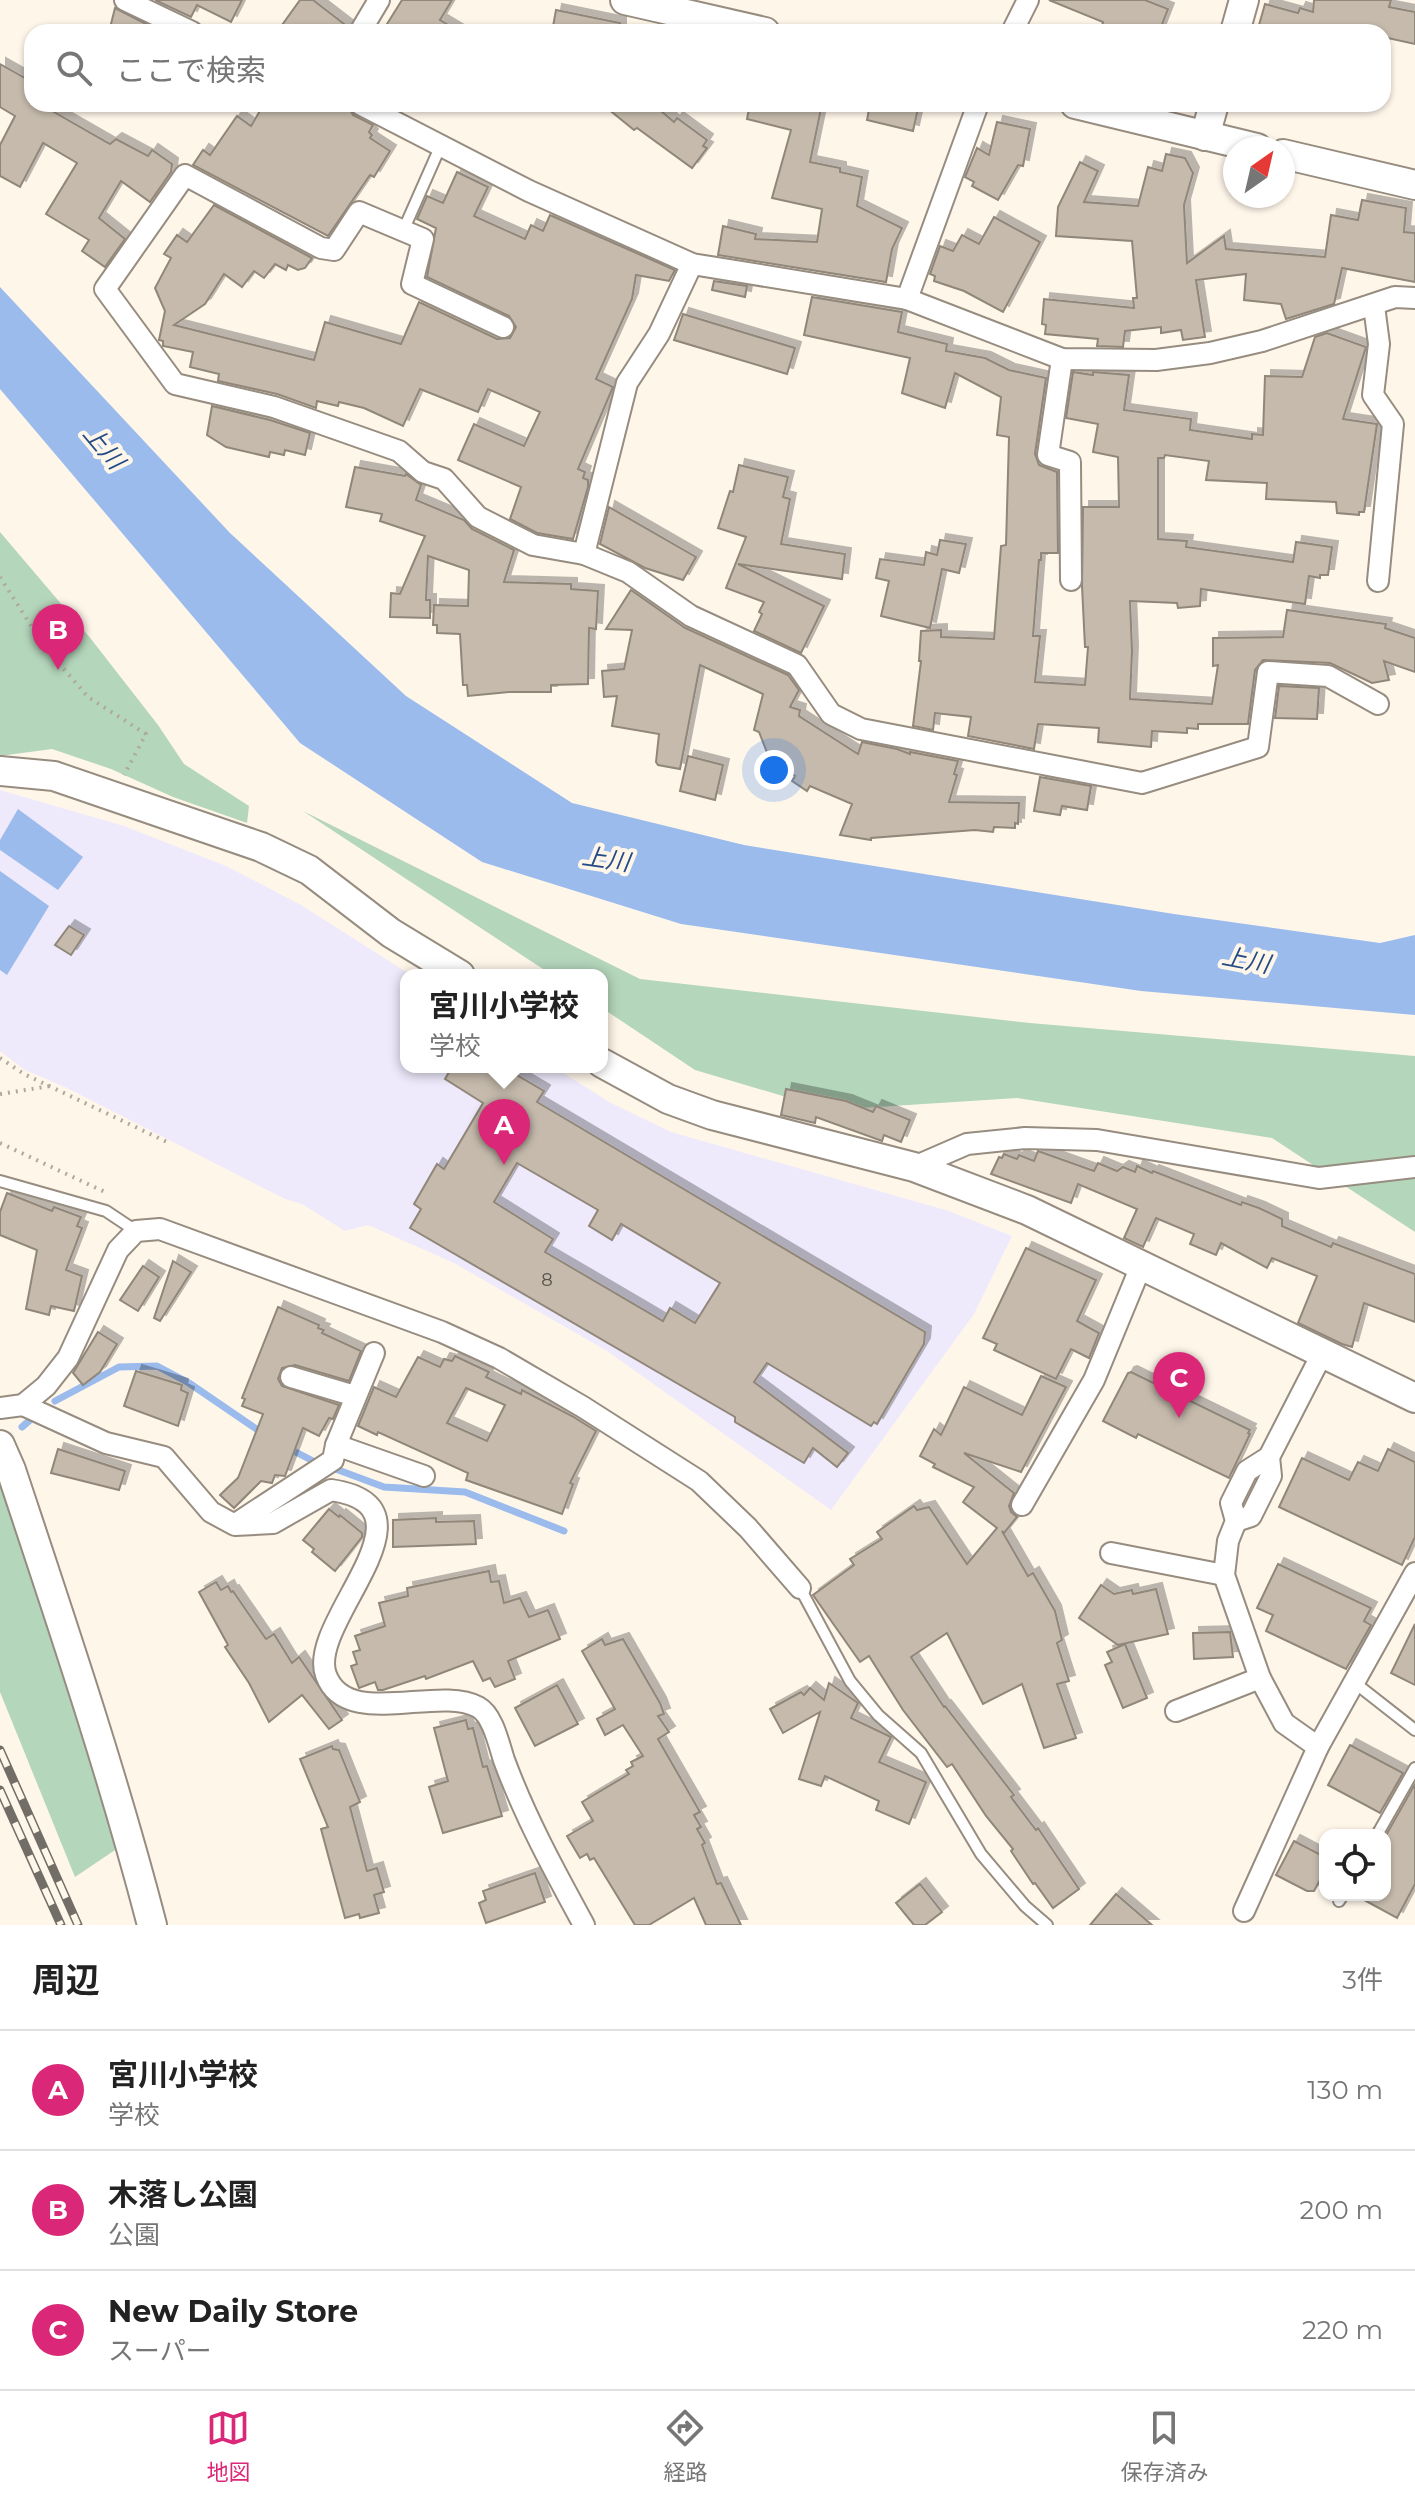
<!DOCTYPE html>
<html lang="ja">
<meta charset="utf-8">
<style>
:root{--surface:#fff;--page:#f6f6f6;--text:#222;--muted:#767676;--line:#e0e0e0;--accent:#db2777}
body{margin:0;font-family:Montserrat,"Noto Sans JP",sans-serif;background:var(--page);color:var(--text)}
.controls{position:absolute;right:24px;bottom:24px;display:grid;overflow:hidden;border-radius:16px;box-shadow:0 2px 6px #0004}
.controls button{width:72px;height:72px;display:grid;place-items:center;padding:0;border:0;border-bottom:2px solid var(--line);background:var(--surface);color:var(--text);font:40px sans-serif}
.compass{position:absolute;left:1223px;top:136px;width:72px;height:72px;border-radius:50%;background:var(--surface);box-shadow:0 2px 6px #0004;rotate:34deg}
.you{position:absolute;left:774px;top:770px;width:28px;height:28px;margin:-20px;border:6px solid #fff;border-radius:50%;background:#1a73e8;box-shadow:0 0 0 12px #1a73e833}
.badge{display:grid;place-items:center;width:52px;height:52px;border-radius:50%;background:var(--accent);color:#fff;font-size:26px;font-weight:700}
.pin{position:absolute;translate:-50% -66px;filter:drop-shadow(0 2px 4px #0008)}
.pin::after{content:'';position:absolute;top:42px;width:28px;height:24px;background:inherit;clip-path:polygon(0 0,100% 0,50% 100%)}
.popup{position:absolute;left:400px;top:969px;width:208px;height:104px;box-sizing:border-box;display:grid;place-content:center;border-radius:16px;background:var(--surface);filter:drop-shadow(0 2px 6px #0005);font-size:26px;white-space:nowrap;color:var(--muted)}
.popup b{font-size:30px;color:var(--text)}
.popup::after{content:'';position:absolute;left:50%;top:100%;margin-left:-16px;border:16px solid transparent;border-top-color:var(--surface)}
.list{margin:0;padding:0;list-style:none}
h2{display:flex;justify-content:space-between;align-items:center;height:104px;margin:0;padding:0 32px;font-size:34px}
h2 small{font-size:26px;font-weight:400;color:var(--muted)}
.list li{display:grid;grid-template-columns:52px 1fr auto;gap:24px;align-items:center;box-sizing:border-box;height:120px;padding:0 32px;border-top:2px solid var(--line)}
.list b{display:block;font-size:30px;white-space:nowrap}
.list p{margin:0;font-size:26px;white-space:nowrap;color:var(--muted)}
.list em{font-size:26px;font-style:normal;color:var(--muted)}
.icon{flex:none;width:44px;height:44px;fill:none;stroke:currentColor;stroke-width:2;stroke-linecap:round;stroke-linejoin:round}
.map{position:relative;flex:none;width:1415px;height:1925px;overflow:hidden}
.search{position:absolute;background:var(--surface);box-shadow:0 2px 6px #0004;left:24px;right:24px;top:24px;height:88px;display:flex;align-items:center;gap:20px;box-sizing:border-box;padding:0 28px;border-radius:24px;color:var(--muted);font-size:30px}
.sheet{height:464px;background:var(--surface)}
nav{display:flex;justify-content:space-around;align-items:center;box-sizing:border-box;height:112px;border-top:2px solid var(--line);background:var(--surface);font-size:22px;color:var(--muted)}
nav a{display:grid;justify-items:center;gap:4px}
nav .on{color:var(--accent)}
.map>svg:first-child{display:block}
.education{fill:#eeeafc}
.green{fill:#b4d6bb}
.water{fill:#9bbbed}
.lines{fill:none;stroke-linecap:round;stroke-linejoin:round}
.stream{stroke:#9bbbed;stroke-width:7}
.building{fill:#c5baac;stroke:#908679;stroke-width:2;fill-rule:evenodd;filter:url(#shadow)}
.lane-casing{stroke:#968c7f;stroke-width:14}
.street-casing{stroke:#968c7f;stroke-width:24}
.secondary-casing{stroke:#968c7f;stroke-width:32}
.path{stroke:#afa89f;stroke-width:4;stroke-dasharray:2 6;stroke-linecap:butt}
.lane{stroke:#fff;stroke-width:10}
.street{stroke:#fff;stroke-width:20}
.secondary{stroke:#fff;stroke-width:28}
.rail-casing{stroke:#726d66;stroke-width:9}
.rail{stroke:#fff6ea;stroke-width:6;stroke-dasharray:18;stroke-linecap:butt}
.labels{text-anchor:middle;dominant-baseline:central;stroke-width:8;stroke-linejoin:round;paint-order:stroke}
.number-label{font-size:18px;fill:#59534c}
.water-label{font-size:24px;font-style:italic;fill:#254b87;stroke:#fff6ea}
</style>
<div class="map">
<svg width="1415" height="1925" viewBox="0 0 1415 1925">
<defs>
<filter id="shadow"><feDropShadow dx="6" dy="-6" stdDeviation="0" flood-color="#0004"/></filter>
</defs>
<rect width="100%" height="100%" fill="#fff6ea"/>
<polygon class="education" points="0,790 124,826 226,866 301,905 411,975 406,975 406,1067 554,1067 609,1102 671,1132 949,1211 1012,1236 974,1314 831,1510 607,1351 454,1263 368,1225 345,1231 302,1204 285,1199 67,1088 25,1070 0,1051"/>
<g class="green">
<polygon points="0,532 91,639 158,725 184,764 249,806 247,823 173,797 111,769 52,749 0,756"/>
<polygon points="303,811 640,979 1030,1023 1415,1056 1415,1232 1272,1138 1017,1098 830,1110 695,1070 602,1008 602,975 552,975"/>
<polygon points="0,1482 118,1848 75,1877 0,1692"/>
</g>
<g class="water">
<polygon points="0,287 230,533 406,696 572,803 744,845 1174,914 1380,943 1415,935 1415,1015 1141,991 681,924 482,862 300,743 0,389"/>
<polygon points="18,809 83,857 58,890 0,850 0,840"/>
<polygon points="0,871 49,906 7,975 0,970"/>
</g>
<g class="lines">
<g class="stream">
<polyline points="55,1401 119,1367 157,1366 189,1383 265,1435"/>
<polyline points="22,1427 30,1420"/>
<polyline points="286,1447 313,1461"/>
<polyline points="333,1468 384,1487 465,1492 564,1531"/>
</g>
</g>
<g class="building">
<polygon points="155,0 242,0 231,22 197,5 191,17"/>
<polygon points="300,0 313,0 348,27 347,32 277,32"/>
<polygon points="402,0 452,0 440,20 460,32 382,32"/>
<polygon points="1049,0 1145,0 1168,9 1159,32 1119,32 1102,26 1103,22"/>
<polygon points="1314,0 1391,0 1389,7 1415,12 1415,44 1383,37 1383,32 1257,32 1265,4 1298,13 1300,8 1313,12"/>
<polygon points="115,8 152,27 150,32 109,32"/>
<polygon points="556,10 620,23 620,32 552,32"/>
<polygon points="0,64 32,82 32,104 40,104 110,144 116,139 148,156 152,150 172,164 171,172 150,202 121,181 99,218 125,239 105,267 82,251 89,240 46,214 77,163 43,143 20,187 0,176 0,145 15,116 0,107"/>
<polygon points="264,104 347,104 353,115 373,125 369,132 372,135 370,138 390,151 374,177 370,175 328,236 193,165 203,150 210,155 237,116 251,126"/>
<polygon points="602,104 653,104 674,122 677,118 707,140 703,146 707,148 692,168 637,128 634,130"/>
<polygon points="750,104 822,104 810,162 840,168 840,172 862,177 857,206 902,228 892,249 886,282 718,255 723,226 756,234 755,239 817,242 822,209 772,198 791,130 747,119"/>
<polygon points="870,104 919,104 913,131 867,120"/>
<polygon points="997,122 1030,129 1023,166 1018,165 998,200 972,186 974,182 965,177 977,148 989,155"/>
<polygon points="1166,154 1185,158 1193,173 1184,205 1187,263 1224,236 1226,249 1325,257 1331,215 1358,220 1362,200 1406,208 1404,232 1415,233 1415,282 1342,268 1334,304 1286,319 1281,304 1244,300 1246,274 1196,280 1205,337 1183,340 1181,330 1161,333 1161,327 1125,331 1123,347 1097,346 1098,339 1045,334 1046,325 1042,324 1044,299 1134,308 1133,298 1137,298 1132,241 1056,236 1058,207 1080,162 1098,171 1084,202 1138,206 1148,167 1162,171"/>
<polygon points="457,172 488,187 474,216 525,239 531,225 543,231 550,215 675,270 669,281 636,275 632,299 596,379 613,387 578,469 585,472 583,478 588,480 588,487 573,539 537,533 510,519 521,487 458,460 474,424 524,446 540,412 488,389 478,412 420,389 403,426 364,408 339,402 338,406 317,401 316,408 277,394 218,381 219,374 190,367 193,352 163,346 163,341 159,340 165,311 155,288 171,258 164,254 177,235 187,242 214,205 312,258 305,268 298,270 288,265 286,270 275,264 264,278 254,271 242,287 224,274 205,304 174,325 314,360 325,322 401,344 419,302 497,339 510,338 516,327 509,316 427,277 436,228 417,219 427,196 443,203"/>
<polygon points="994,217 1040,242 1003,312 964,291 934,281 935,276 930,274 940,246 953,251 962,235 979,244"/>
<polygon points="714,281 747,286 745,297 712,290"/>
<polygon points="812,297 902,312 898,332 947,344 946,351 985,358 1009,370 1046,378 1035,454 1039,465 1057,472 1058,553 1041,553 1041,560 1039,560 1033,636 1040,636 1035,682 1085,685 1088,647 1085,647 1082,586 1083,507 1119,507 1118,457 1093,452 1098,424 1066,418 1073,372 1093,375 1093,372 1129,375 1124,410 1191,419 1190,430 1252,439 1252,434 1263,435 1265,376 1302,377 1315,337 1327,333 1366,347 1343,419 1377,424 1364,512 1359,512 1359,515 1337,513 1336,502 1266,499 1267,483 1206,480 1209,461 1165,455 1164,458 1158,458 1158,539 1187,541 1186,547 1293,562 1296,542 1332,547 1328,575 1320,575 1320,578 1309,576 1305,604 1201,589 1200,606 1178,608 1177,603 1130,601 1132,651 1130,699 1212,704 1218,665 1213,666 1213,638 1283,637 1287,610 1386,624 1385,628 1415,638 1415,672 1384,661 1389,680 1372,683 1330,663 1263,660 1255,670 1248,724 1198,724 1198,729 1187,728 1187,733 1152,731 1151,747 1098,742 1099,728 1038,724 1034,749 968,736 971,717 935,713 933,730 913,726 921,661 919,661 921,631 941,630 941,637 994,639 1001,546 1006,545 1009,437 997,435 1001,397 955,373 945,408 902,393 910,358 804,335"/>
<polygon points="683,314 795,348 787,374 674,340"/>
<polygon points="212,406 270,420 310,433 305,455 285,450 284,455 270,452 269,457 226,447 207,435"/>
<polygon points="739,465 788,477 783,497 790,499 781,544 845,554 842,579 738,564 824,606 801,653 754,631 762,614 759,612 764,602 726,588 746,537 718,528 730,491 733,492"/>
<polygon points="355,467 405,476 406,474 421,485 416,500 464,520 472,529 514,550 504,582 571,584 571,589 598,591 596,629 589,628 588,684 551,685 551,692 509,692 468,696 467,685 463,685 460,634 437,633 437,625 433,625 434,605 468,606 469,570 428,556 426,600 430,600 430,618 390,617 391,593 400,594 425,536 380,521 382,514 346,507"/>
<polygon points="609,507 696,557 683,580 645,568 600,544"/>
<polygon points="940,540 966,544 959,573 942,569 930,628 881,616 889,581 876,578 880,559 924,565 926,552 937,555"/>
<polygon points="631,590 685,628 788,675 799,690 790,707 800,710 799,716 858,754 862,742 897,749 910,754 910,752 958,761 954,774 957,775 949,802 1019,803 1018,824 1015,823 1015,828 994,827 993,832 975,830 871,838 871,840 840,835 852,804 810,786 807,791 792,781 795,776 770,760 759,732 754,730 763,694 700,665 680,769 658,765 656,762 659,734 612,726 617,696 604,697 602,671 624,669 632,630 606,629"/>
<polygon points="1279,686 1319,688 1317,719 1275,718"/>
<polygon points="688,756 723,765 715,800 680,791"/>
<polygon points="1040,777 1091,786 1087,810 1062,806 1060,815 1034,811"/>
<polygon points="69,926 84,935 71,955 55,945"/>
<path d="M452,1067H503L544,1091L537,1102L925,1332L924,1344L877,1424L874,1422L871,1426L767,1363L754,1382L848,1453L837,1467L813,1448L804,1463L735,1422V1417L410,1228L421,1209L414,1204L437,1164L444,1169L483,1103L445,1079ZM517,1163L598,1210L589,1226L612,1240L621,1224L720,1283L695,1323L670,1308L663,1321L545,1252L553,1239L494,1202Z"/>
<polygon points="786,1089 846,1101 873,1112 876,1106 910,1120 901,1142 884,1135 882,1141 816,1117 815,1123 781,1115"/>
<polygon points="1038,1151 1094,1171 1098,1163 1117,1171 1123,1167 1135,1172 1137,1166 1152,1173 1153,1171 1241,1205 1242,1202 1259,1208 1282,1219 1282,1226 1331,1247 1333,1243 1415,1274 1415,1322 1364,1303 1352,1347 1342,1344 1298,1323 1317,1276 1272,1258 1267,1268 1221,1243 1216,1255 1190,1244 1194,1234 1156,1218 1143,1247 1124,1238 1137,1209 1078,1184 1071,1203 991,1174 999,1157 1002,1158 1004,1154 1017,1159 1019,1155 1034,1161"/>
<polygon points="7,1193 52,1211 54,1207 81,1217 77,1226 82,1228 66,1270 82,1276 74,1311 51,1306 49,1315 26,1309 37,1250 0,1235 0,1212"/>
<polygon points="1026,1248 1096,1280 1077,1321 1099,1333 1089,1358 1071,1349 1056,1379 994,1350 997,1344 983,1338"/>
<polygon points="173,1261 191,1272 160,1321 154,1318"/>
<polygon points="143,1266 159,1277 138,1311 120,1300"/>
<polygon points="278,1307 319,1325 318,1328 324,1330 322,1333 361,1351 349,1381 295,1365 282,1368 278,1379 282,1386 339,1405 333,1419 329,1418 319,1436 303,1428 285,1476 275,1475 272,1483 261,1481 234,1508 220,1495 238,1478 263,1414 242,1406 245,1399 242,1398"/>
<polygon points="98,1332 117,1344 100,1372 83,1385 73,1373"/>
<path d="M455,1356L489,1372L486,1377L521,1394L522,1390L572,1416L596,1431L570,1483L573,1484L562,1514L466,1480L468,1473L378,1432L377,1435L358,1426L374,1387L396,1397L418,1357L440,1367L444,1359L452,1361ZM466,1388L505,1405L487,1441L447,1423Z"/>
<polygon points="136,1371 182,1385 181,1390 188,1393 178,1426 124,1406"/>
<polygon points="1131,1372 1250,1430 1248,1433 1250,1434 1229,1478 1138,1434 1136,1438 1103,1421 1128,1373"/>
<polygon points="1041,1376 1066,1387 1021,1472 964,1453 1014,1493 1009,1506 1011,1512 1017,1517 1004,1533 1002,1531 1028,1576 1033,1573 1055,1611 1062,1640 1057,1643 1069,1681 1057,1684 1076,1738 1044,1748 1022,1684 983,1704 947,1633 911,1657 944,1707 945,1706 1014,1795 1011,1797 1036,1830 1038,1828 1079,1889 1053,1908 1035,1883 1033,1884 1011,1851 1013,1849 986,1816 952,1764 947,1767 903,1710 869,1656 860,1662 813,1595 854,1565 850,1559 882,1539 877,1532 914,1506 917,1510 929,1507 967,1564 997,1528 963,1502 974,1487 933,1467 935,1464 920,1456 934,1429 941,1435 964,1387 1022,1415"/>
<polygon points="58,1449 125,1471 119,1490 51,1473"/>
<polygon points="1388,1449 1415,1462 1415,1537 1402,1565 1279,1507 1302,1458 1349,1480 1358,1462 1378,1471"/>
<polygon points="329,1509 339,1517 340,1515 362,1533 362,1537 335,1571 312,1552 314,1549 303,1540"/>
<polygon points="436,1518 436,1522 474,1521 476,1544 393,1547 393,1520"/>
<polygon points="1278,1564 1371,1608 1364,1621 1371,1625 1346,1669 1266,1631 1273,1615 1257,1608"/>
<polygon points="489,1571 491,1582 499,1581 504,1603 520,1598 529,1617 548,1610 560,1639 508,1661 515,1679 495,1687 490,1678 483,1681 473,1661 426,1679 425,1676 383,1690 378,1690 375,1682 359,1688 351,1666 357,1664 353,1652 360,1650 355,1636 385,1626 379,1603 408,1596 407,1588"/>
<polygon points="216,1582 221,1590 228,1586 231,1592 233,1591 266,1639 274,1634 292,1663 299,1657 342,1720 329,1729 302,1695 269,1722 249,1683 225,1647 228,1645 199,1592"/>
<polygon points="1101,1585 1114,1594 1132,1590 1133,1594 1156,1589 1168,1634 1118,1645 1079,1618"/>
<polygon points="1415,1624 1415,1685 1391,1673"/>
<polygon points="1230,1632 1233,1657 1194,1659 1193,1633"/>
<polygon points="602,1639 605,1645 623,1639 660,1703 664,1714 658,1716 669,1732 658,1739 700,1812 694,1815 701,1827 697,1829 705,1843 702,1845 717,1884 721,1883 741,1925 706,1925 694,1898 649,1925 635,1925 594,1858 590,1860 587,1854 580,1858 567,1836 593,1821 582,1802 629,1774 626,1770 633,1766 631,1762 643,1756 623,1725 605,1735 597,1719 615,1709 582,1651"/>
<polygon points="1125,1644 1147,1698 1123,1708 1105,1665 1112,1662 1107,1652"/>
<polygon points="829,1683 858,1703 851,1718 891,1737 879,1762 926,1782 909,1824 876,1810 879,1801 825,1776 821,1786 799,1779 820,1712 783,1733 770,1709 801,1692 804,1695 810,1688 824,1700"/>
<polygon points="557,1685 578,1724 535,1746 515,1708"/>
<polygon points="466,1720 468,1729 473,1728 483,1767 487,1766 502,1816 443,1833 429,1787 448,1781 434,1728"/>
<polygon points="1350,1745 1403,1773 1380,1813 1328,1785"/>
<polygon points="332,1746 333,1749 339,1750 360,1802 350,1807 367,1871 377,1868 384,1892 374,1895 379,1913 360,1918 359,1914 345,1918 321,1829 328,1827 300,1759"/>
<polygon points="1415,1784 1415,1884 1397,1918 1355,1895 1385,1895 1385,1837"/>
<polygon points="1294,1841 1325,1857 1325,1871 1314,1891 1307,1891 1276,1875"/>
<polygon points="535,1873 545,1902 486,1923 479,1903 486,1900 483,1891"/>
<polygon points="920,1884 942,1912 925,1925 914,1925 896,1903"/>
<polygon points="1116,1894 1152,1925 1090,1925"/>
</g>
<g class="lines">
<g class="lane-casing">
<g id="lane">
<polyline points="403,231 441,145"/>
<polyline points="0,1181 106,1211 136,1231"/>
<polyline points="800,1588 850,1681 878,1715 921,1753 981,1854 1025,1906 1047,1925"/>
<polyline points="1355,1683 1415,1730"/>
<polyline points="1377,1835 1415,1768"/>
<polyline points="1339,1901 1343,1895"/>
</g>
</g>
<g class="street-casing">
<g id="street">
<polyline points="125,0 192,32"/>
<polyline points="360,32 379,0"/>
<polyline points="1012,32 1028,0"/>
<polyline points="360,104 529,191 692,264 907,299 1062,359 1156,360 1210,353 1262,341 1395,297 1415,298"/>
<polyline points="692,264 659,334 627,383 584,554 628,572 691,616 797,665 831,714 861,729 1142,783 1258,747 1268,672 1328,676 1378,704"/>
<polyline points="907,299 978,104"/>
<polyline points="1374,306 1379,344 1373,395 1393,424 1378,581"/>
<polyline points="503,327 412,284 423,239 359,212 334,250 321,248 185,175 105,289 175,384 274,407 399,451 423,472 444,479 478,517 533,545 584,554"/>
<polyline points="1062,359 1048,455 1070,462 1071,580"/>
<polyline points="914,1167 967,1144 1025,1138 1097,1140 1319,1178 1415,1167"/>
<polyline points="291,1377 355,1396"/>
<path d="M23,1405L106,1443L164,1457L211,1512L235,1525L273,1523L331,1490C446,1507 306,1622 326,1675C346,1730 437,1685 478,1707C493,1715 499,1745 504,1760C525,1817 555,1872 584,1925"/>
<polyline points="0,1408 23,1405 46,1386 68,1358 118,1250 136,1231 160,1229 442,1332 499,1358 583,1407 699,1481 748,1528 800,1588"/>
<polyline points="336,1445 374,1353"/>
<polyline points="1022,1505 1094,1380 1141,1266"/>
<polyline points="1236,1521 1251,1516 1271,1476 1269,1457"/>
<polyline points="237,1523 333,1460 336,1445 424,1476"/>
<polyline points="1111,1553 1224,1575"/>
<polyline points="1176,1711 1260,1678"/>
<polyline points="1318,1747 1284,1723 1260,1678 1224,1575 1228,1541 1236,1521 1231,1503 1247,1471 1269,1457 1322,1354"/>
<polyline points="1244,1911 1318,1747 1415,1573"/>
</g>
</g>
<g class="secondary-casing">
<g id="secondary">
<polyline points="625,0 765,32"/>
<polyline points="1235,32 1244,0"/>
<polyline points="1075,104 1257,148"/>
<polyline points="1205,136 1214,104"/>
<polyline points="1283,154 1415,185"/>
<polyline points="0,771 54,776 261,847 309,870 391,933 460,975"/>
<polyline points="602,1063 668,1099 712,1115 914,1167 1027,1210 1415,1398"/>
<path d="M0,1445L11,1470C61,1621 112,1771 152,1925"/>
</g>
</g>
<g class="path">
<polyline points="0,577 44,646 88,697 146,734 124,775"/>
<polyline points="0,1058 24,1074 167,1142"/>
<polyline points="0,1094 50,1086"/>
<polyline points="0,1143 105,1192"/>
</g>
<use href="#lane" class="lane"/>
<use href="#street" class="street"/>
<use href="#secondary" class="secondary"/>
<g class="rail-casing">
<g id="rail">
<polyline points="0,1750 78,1925"/>
<polyline points="0,1790 61,1925"/>
</g>
</g>
<use href="#rail" class="rail"/>
</g>
<g class="labels">
<g class="number-label">
<text x="547" y="1280">8</text>
</g>
<g class="water-label">
<text transform="translate(104 447) rotate(50)">上川</text>
<text transform="translate(606 859) rotate(8)">上川</text>
<text transform="translate(1246 960) rotate(11)">上川</text>
</g>
</g>
</svg>
<div class="controls">
<button><svg class="icon" aria-label="locate" viewBox="0 0 24 24"><circle cx="12" cy="12" r="6"/><path d="M12 2v4M12 18v4M2 12h4M18 12h4"/></svg></button>
</div>
<svg class="compass" viewBox="-18 -18 36 36"><path d="M0-13l5 13h-10z" fill="#e53935"/><path d="M0 13l5-13h-10z" fill="#767676"/></svg>
<div class="you"></div>
<div class="pin badge" style="left:504px;top:1165px">A</div>
<div class="popup"><b>宮川小学校</b>学校</div>
<div class="pin badge" style="left:58px;top:670px">B</div>
<div class="pin badge" style="left:1179px;top:1418px">C</div>
<div class="search"><svg class="icon" aria-label="search" viewBox="0 0 24 24"><circle cx="10" cy="10" r="6"/><path d="M15 15l6 6"/></svg>ここで検索</div>
</div>
<section class="sheet">
<h2>周辺<small>3件</small></h2>
<ul class="list">
<li><span class="badge">A</span><div><b>宮川小学校</b><p>学校</p></div><em>130 m</em></li>
<li><span class="badge">B</span><div><b>木落し公園</b><p>公園</p></div><em>200 m</em></li>
<li><span class="badge">C</span><div><b>New Daily Store</b><p>スーパー</p></div><em>220 m</em></li>
</ul>
</section>
<nav>
<a class="on"><svg class="icon" aria-label="map" viewBox="0 0 24 24"><path d="M3 6l6-2 6 2 6-2v14l-6 2-6-2-6 2zM9 4v14M15 6v14"/></svg>地図</a>
<a><svg class="icon" aria-label="directions" viewBox="0 0 24 24"><path d="M12 3l9 9-9 9-9-9zM9 14v-3h6M13 9l2 2-2 2"/></svg>経路</a>
<a><svg class="icon" aria-label="saved" viewBox="0 0 24 24"><path d="M7 4h10v16l-5-4-5 4z"/></svg>保存済み</a>
</nav>
